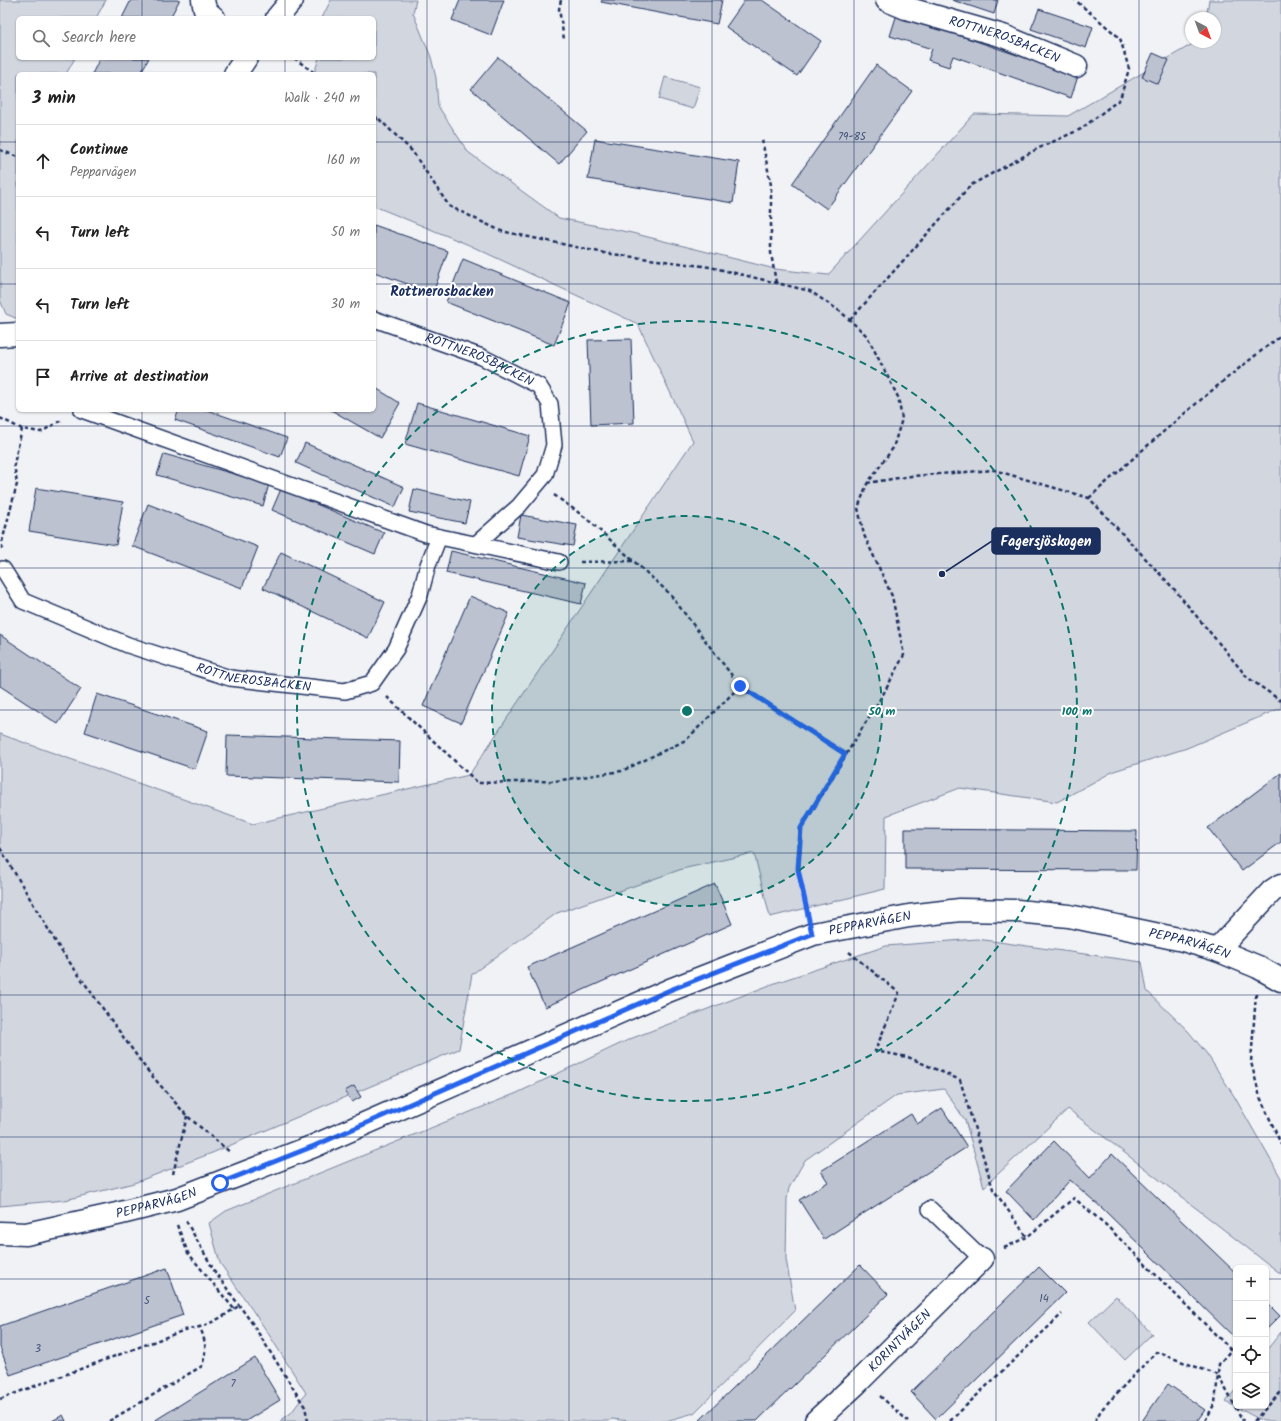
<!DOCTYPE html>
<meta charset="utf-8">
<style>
:root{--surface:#fff;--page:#f6f6f6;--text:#222;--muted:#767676;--line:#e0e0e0}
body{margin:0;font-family:Kalam,sans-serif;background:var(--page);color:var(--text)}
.controls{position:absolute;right:12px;bottom:12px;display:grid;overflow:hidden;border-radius:6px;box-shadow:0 1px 3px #0004}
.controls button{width:36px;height:36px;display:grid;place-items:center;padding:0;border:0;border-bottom:1px solid var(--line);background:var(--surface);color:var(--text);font:20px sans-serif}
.compass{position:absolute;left:1185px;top:12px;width:36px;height:36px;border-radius:50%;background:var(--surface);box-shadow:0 1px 3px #0004;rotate:139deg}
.stop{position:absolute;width:12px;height:12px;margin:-9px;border:3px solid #2563eb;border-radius:50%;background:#fff}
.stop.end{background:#2563eb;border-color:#fff;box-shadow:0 1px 4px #0008}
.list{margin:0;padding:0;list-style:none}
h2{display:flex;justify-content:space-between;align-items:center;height:52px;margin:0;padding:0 16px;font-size:17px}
h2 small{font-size:13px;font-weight:400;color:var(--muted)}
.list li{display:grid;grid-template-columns:26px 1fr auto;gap:12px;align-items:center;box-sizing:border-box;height:72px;padding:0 16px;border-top:1px solid var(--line)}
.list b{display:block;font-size:15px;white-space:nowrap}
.list p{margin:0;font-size:13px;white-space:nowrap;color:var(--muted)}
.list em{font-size:13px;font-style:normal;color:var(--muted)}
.icon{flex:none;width:22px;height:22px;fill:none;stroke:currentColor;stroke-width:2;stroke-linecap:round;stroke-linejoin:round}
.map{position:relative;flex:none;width:1281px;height:1421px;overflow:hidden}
.search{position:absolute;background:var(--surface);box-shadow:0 1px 3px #0004;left:16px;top:16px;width:360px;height:44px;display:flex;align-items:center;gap:10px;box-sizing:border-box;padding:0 14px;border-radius:6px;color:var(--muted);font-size:15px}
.panel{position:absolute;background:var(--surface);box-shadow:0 1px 3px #0004;left:16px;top:72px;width:360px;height:340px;border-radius:6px}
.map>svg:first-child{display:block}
.green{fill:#d2d6df;stroke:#76829e}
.building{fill:#bcc2d0;stroke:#1b2f5e}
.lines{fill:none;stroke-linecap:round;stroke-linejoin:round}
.service-casing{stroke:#1b2f5e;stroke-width:18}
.minor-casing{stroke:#1b2f5e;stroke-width:25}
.path{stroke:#1b2f5e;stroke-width:2.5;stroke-dasharray:4 3;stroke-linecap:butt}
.service{stroke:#fff;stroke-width:15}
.minor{stroke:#fff;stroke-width:22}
.route{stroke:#2563eb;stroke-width:5}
.grid{fill:none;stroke:#1b2f5e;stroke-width:1;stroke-opacity:0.55}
.ring{fill:none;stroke:#0f766e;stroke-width:2;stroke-dasharray:7 5}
.labels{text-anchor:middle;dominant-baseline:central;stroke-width:4;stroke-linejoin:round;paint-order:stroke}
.number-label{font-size:11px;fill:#43547a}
.street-label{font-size:13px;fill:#1b2f5e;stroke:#fff}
.neighbourhood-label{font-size:14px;font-weight:bold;fill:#1b2f5e;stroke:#fff}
.centre{fill:#0f766e;stroke:#fff;stroke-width:2}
.ring-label{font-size:12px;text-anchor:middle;font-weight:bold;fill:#0f766e;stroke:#fff;stroke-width:4;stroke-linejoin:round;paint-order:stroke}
.leader{fill:none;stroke:#1b2f5e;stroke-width:1.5}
.callout-dot{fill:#1b2f5e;stroke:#fff;stroke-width:1.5}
.callout{fill:#1b2f5e;stroke:#1b2f5e;stroke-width:1.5}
.callout-label{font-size:14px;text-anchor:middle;font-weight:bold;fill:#fff}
</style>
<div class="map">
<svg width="1281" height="1421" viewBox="0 0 1281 1421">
<rect width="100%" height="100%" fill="#f1f2f5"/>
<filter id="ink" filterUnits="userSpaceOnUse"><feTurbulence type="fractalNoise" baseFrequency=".025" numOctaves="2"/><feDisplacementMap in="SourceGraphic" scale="8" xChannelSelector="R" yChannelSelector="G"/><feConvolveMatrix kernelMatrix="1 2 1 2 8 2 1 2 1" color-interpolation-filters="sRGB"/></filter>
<g filter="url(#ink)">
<g class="green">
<polygon points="0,0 106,0 96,18 18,18 18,58 75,58 66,74 18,74 18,319 6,314 0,300"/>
<polygon points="331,0 416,0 413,13 431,57 436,78 438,106 468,152 559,218 632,233 775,269 828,275 974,114 1068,116 1196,42 1215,42 1215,18 1206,18 1209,0 1281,0 1281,708 1187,748 1114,771 1057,802 960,788 886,816 885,889 770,917 754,853 682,869 557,913 472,974 459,1049 212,1153 134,1183 65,1200 0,1206 0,734 253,824 469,775 693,441 638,324 469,245 374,206 374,74 314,74 319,58 374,58 374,18 322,18"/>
<polygon points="665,77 700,87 693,109 659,99"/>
<polygon points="977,939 1142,962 1147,991 1188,1031 1207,1054 1234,1096 1281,1178 1281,1274 1068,1109 984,1187 965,1120 944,1089 897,1095 805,1160 789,1188 787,1199 786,1259 795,1311 694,1413 666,1421 629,1421 612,1419 609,1421 280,1421 291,1413 306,1393 266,1330 220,1263 209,1223 226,1211 517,1093 630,1039 775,983 886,946"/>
<polygon points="1116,1296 1152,1334 1125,1360 1089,1322"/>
<polygon points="1281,1332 1281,1421 1263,1421 1226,1402 1236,1389 1236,1406 1266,1406 1266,1351"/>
</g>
<g class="building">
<polygon points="131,0 179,0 179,1 170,18 122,18"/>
<polygon points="460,0 504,0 491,35 452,20"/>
<polygon points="602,0 722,0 717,24 601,2"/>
<polygon points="745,0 762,0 821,41 797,76 726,27"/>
<polygon points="952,0 998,0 994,14"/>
<polygon points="1039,9 1093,27 1086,48 1031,29"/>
<polygon points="897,14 1078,76 1071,98 953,56 949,67 928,60 932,49 890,36"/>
<polygon points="1153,53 1169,60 1158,84 1142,77"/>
<polygon points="498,57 587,131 559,164 471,89"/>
<polygon points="100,58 149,58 140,74 92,74"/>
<polygon points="876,65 912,91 827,209 792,184"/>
<polygon points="595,139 739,162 733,203 588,179"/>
<polygon points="374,225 448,251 433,293 374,272"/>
<polygon points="463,259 571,303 554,345 446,302"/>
<polygon points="631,339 634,423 591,425 588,340"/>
<polygon points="374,387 400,403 380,438 331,410 374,410"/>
<polygon points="417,403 530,436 519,476 405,444"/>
<polygon points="179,410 207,410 287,438 280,457 175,420"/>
<polygon points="305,443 404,487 395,507 296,463"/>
<polygon points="164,454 269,484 263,506 157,475"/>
<polygon points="36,488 123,502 116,545 29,531"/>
<polygon points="281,489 384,533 375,554 272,510"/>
<polygon points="414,489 470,502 465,523 409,512"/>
<polygon points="148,504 258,547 242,588 132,546"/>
<polygon points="521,515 577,525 573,546 517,537"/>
<polygon points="451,551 586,583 581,604 446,573"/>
<polygon points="281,552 385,602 368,638 263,588"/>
<polygon points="470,596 509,613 461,723 423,706"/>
<polygon points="0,635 81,689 58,724 0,686"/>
<polygon points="97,694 208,731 195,769 85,732"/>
<polygon points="227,735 400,741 399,782 226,776"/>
<polygon points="1281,773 1281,842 1242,871 1208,828"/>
<polygon points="905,829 1137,831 1136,870 905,869"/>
<polygon points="715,884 732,924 545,1007 527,967"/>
<polygon points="354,1086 361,1097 352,1102 345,1091"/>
<polygon points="942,1108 967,1147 824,1239 799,1200 828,1182 821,1171 911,1114 917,1124"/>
<polygon points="1054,1141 1090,1178 1112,1154 1236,1273 1236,1339 1102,1208 1070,1180 1034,1220 1006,1191"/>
<polygon points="860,1265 888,1294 827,1353 757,1421 699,1421"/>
<polygon points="1039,1267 1065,1293 936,1419 911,1392"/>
<polygon points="167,1268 183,1315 10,1375 0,1347 0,1326"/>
<polygon points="1266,1302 1280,1316 1266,1330"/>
<polygon points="255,1358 280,1400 246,1421 154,1421"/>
<polygon points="1168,1384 1205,1410 1197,1421 1142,1421"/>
<polygon points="63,1415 66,1421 52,1421"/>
</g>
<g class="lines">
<g class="service-casing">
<g id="service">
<path id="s1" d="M374,319L482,357L539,386L550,404L554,445L545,475L519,506L476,544"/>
<polyline points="82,410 426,534 559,562"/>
<path id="s2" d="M3,569L23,601L128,645L230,678L345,691L372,683L396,649L420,595L428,565L439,537"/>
<polyline points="930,1209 982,1259"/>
</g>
</g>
<g class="minor-casing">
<g id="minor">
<polyline points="203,0 205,10 214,18"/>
<path id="s3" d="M887,0L906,8L1003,36L1076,66"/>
<polyline points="277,18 292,0"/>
<polyline points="235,74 246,58"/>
<polyline points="0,335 18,334"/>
<polyline points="1217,950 1272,891 1281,885"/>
<path id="s4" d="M0,1233L26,1234L117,1214L177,1199L314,1146L670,990L813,934L909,916L960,910L1017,911L1069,916L1183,940L1217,950L1258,967L1281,980"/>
<path id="s5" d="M816,1421L857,1383L982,1259"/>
</g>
</g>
<g class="path">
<polyline points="561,0 559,9 564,39"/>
<polyline points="294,58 316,74"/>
<polyline points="374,116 379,119 374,119"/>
<polyline points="379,119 412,151 449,206 501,231 604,253 710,267 810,291 841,312 867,336 898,397 902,419 893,448 867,484 858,508 864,535 892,596 904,655 885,691 801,828 798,869 807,910"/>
<polyline points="762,140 771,185 771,253 776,283"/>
<polyline points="0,150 18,157"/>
<polyline points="850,320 971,185 1037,149 1081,129 1120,99 1129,69 1120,38 1075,0"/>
<polyline points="0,418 22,429"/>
<polyline points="867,483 911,476 994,470 1089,498 1174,589 1247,677 1281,701"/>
<polyline points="554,495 586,518 669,593 740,686"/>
<path d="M1089,498C1151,442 1214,386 1281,336"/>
<polyline points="2,549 2,542 17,484 14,464 22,429 41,432 60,421 62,418"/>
<polyline points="580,562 633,561"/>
<polyline points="387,697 478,783 555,781 622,771 686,740 740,686 845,754"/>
<polyline points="0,848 60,949 147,1070 187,1116 231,1153"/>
<polyline points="849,952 899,993 875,1051 908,1057 960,1080 993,1189 1027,1237"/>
<polyline points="1256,994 1251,1062 1260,1097 1281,1144"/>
<polyline points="173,1174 187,1116"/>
<polyline points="186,1221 215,1272 252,1323 305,1407 308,1421"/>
<polyline points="177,1225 188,1253 234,1309"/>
<polyline points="1004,1248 1027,1237 1074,1198 1106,1225 1231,1350 1219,1364 1218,1375 1243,1421"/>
<polyline points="880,1396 908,1421"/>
<polyline points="0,1399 185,1330 204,1326 222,1317 240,1305"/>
<path d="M109,1421L202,1366C207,1349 206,1343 200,1327"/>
<polyline points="950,1421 1062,1314"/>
<polyline points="1095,1421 1101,1410 1156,1352 1218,1375 1215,1403 1205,1421"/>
<polyline points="1254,1421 1281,1392"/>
</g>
<use href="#service" class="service"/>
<use href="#minor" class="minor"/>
</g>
</g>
<g class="lines" filter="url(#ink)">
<polyline class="route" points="220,1183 314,1146 670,990 812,934 798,869 801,828 845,754 740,686"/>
</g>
<path class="grid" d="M142,0V18M285,0V18M427,0V1421M569,0V1421M712,0V1421M854,0V1421M996,0V1421M1139,0V1421M142,58V74M285,58V74M0,142H18M374,142H1281M0,284H18M374,284H1281M142,410V1421M285,410V1421M0,426H1281M0,568H1281M0,710H1281M0,853H1281M0,995H1281M0,1137H1281M0,1279H1236M1266,1279H1281"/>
<circle cx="687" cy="711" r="195" fill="#0f766e" fill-opacity=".12"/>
<g class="ring">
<circle cx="687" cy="711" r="195"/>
<circle cx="687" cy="711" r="390"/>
</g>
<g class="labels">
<g class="number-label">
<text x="852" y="137">79-85</text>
<text x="1044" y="1299">14</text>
<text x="147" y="1301">5</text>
<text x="38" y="1349">3</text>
<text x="233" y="1384">7</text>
</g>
<g class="street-label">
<text stroke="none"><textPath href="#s3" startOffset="124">ROTTNEROSBACKEN</textPath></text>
<text stroke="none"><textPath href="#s1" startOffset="113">ROTTNEROSBACKEN</textPath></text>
<text stroke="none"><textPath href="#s2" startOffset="282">ROTTNEROSBACKEN</textPath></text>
<text stroke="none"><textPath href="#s4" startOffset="928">PEPPARVÄGEN</textPath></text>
<text stroke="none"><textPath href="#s4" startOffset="1252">PEPPARVÄGEN</textPath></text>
<text stroke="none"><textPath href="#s4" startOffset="160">PEPPARVÄGEN</textPath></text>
<text stroke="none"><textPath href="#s5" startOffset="116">KORINTVÄGEN</textPath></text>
</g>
<g class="neighbourhood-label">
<text x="442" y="292">Rottnerosbacken</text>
</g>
</g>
<circle cx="687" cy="711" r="6" class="centre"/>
<g class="ring-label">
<text x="882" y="715">50 m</text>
<text x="1077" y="715">100 m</text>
</g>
<path class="leader" d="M942 574L992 541"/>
<circle class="callout-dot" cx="942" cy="574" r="4"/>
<rect class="callout" x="992" y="528" width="108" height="26" rx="4"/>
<g class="callout-label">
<text x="1046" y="546">Fagersjöskogen</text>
</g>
</svg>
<div class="controls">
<button>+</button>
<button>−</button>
<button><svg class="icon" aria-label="locate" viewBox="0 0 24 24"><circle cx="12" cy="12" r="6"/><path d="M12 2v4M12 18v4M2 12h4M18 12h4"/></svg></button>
<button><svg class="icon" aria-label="layers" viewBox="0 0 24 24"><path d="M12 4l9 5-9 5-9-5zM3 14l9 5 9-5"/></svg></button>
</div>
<svg class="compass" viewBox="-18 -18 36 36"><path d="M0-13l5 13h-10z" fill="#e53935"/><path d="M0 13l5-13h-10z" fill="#767676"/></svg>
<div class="stop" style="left:220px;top:1183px"></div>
<div class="stop end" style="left:740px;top:686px"></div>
<div class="search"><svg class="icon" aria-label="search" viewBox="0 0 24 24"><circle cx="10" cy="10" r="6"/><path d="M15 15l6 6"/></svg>Search here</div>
<section class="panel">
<h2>3 min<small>Walk · 240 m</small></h2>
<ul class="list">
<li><svg class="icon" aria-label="ahead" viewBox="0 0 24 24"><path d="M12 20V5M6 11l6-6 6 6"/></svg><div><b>Continue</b><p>Pepparvägen</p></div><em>160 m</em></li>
<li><svg class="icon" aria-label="left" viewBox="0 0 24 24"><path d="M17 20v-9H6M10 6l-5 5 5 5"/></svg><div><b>Turn left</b></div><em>50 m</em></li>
<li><svg class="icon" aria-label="left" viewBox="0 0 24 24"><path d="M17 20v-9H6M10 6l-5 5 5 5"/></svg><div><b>Turn left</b></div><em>30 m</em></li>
<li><svg class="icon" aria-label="arrive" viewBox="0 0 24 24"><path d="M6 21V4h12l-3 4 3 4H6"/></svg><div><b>Arrive at destination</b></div></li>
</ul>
</section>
</div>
